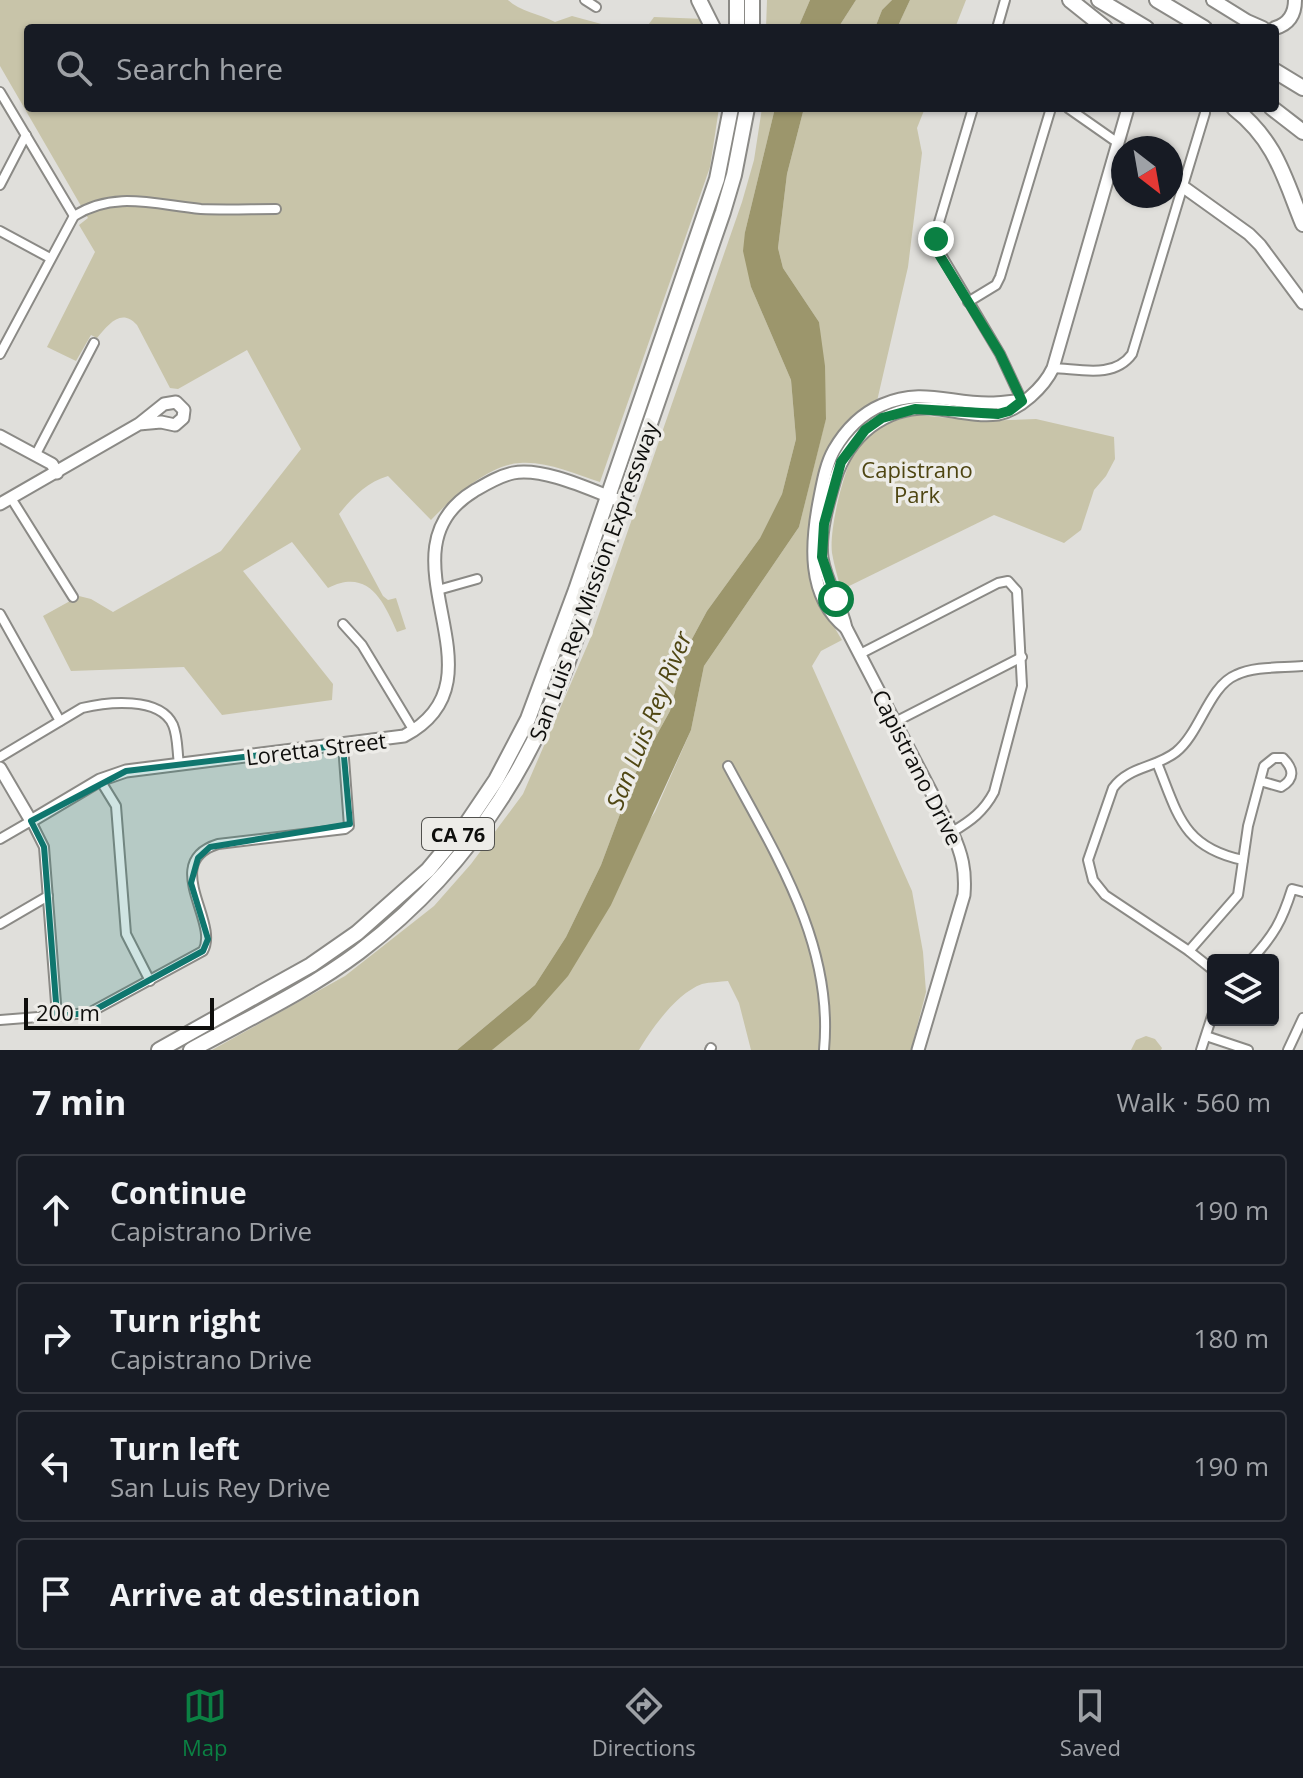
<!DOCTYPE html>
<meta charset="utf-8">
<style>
:root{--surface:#171b24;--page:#20242c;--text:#f1f3f6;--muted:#9ea1a6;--line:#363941;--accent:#0b8043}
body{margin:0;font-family:"Open Sans",sans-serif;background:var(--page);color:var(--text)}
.controls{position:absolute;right:24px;bottom:24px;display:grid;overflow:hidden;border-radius:8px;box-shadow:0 2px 6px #0004}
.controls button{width:72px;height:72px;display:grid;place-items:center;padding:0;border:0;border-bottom:2px solid var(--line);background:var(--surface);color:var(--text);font:40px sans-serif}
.compass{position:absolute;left:1111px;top:136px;width:72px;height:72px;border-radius:50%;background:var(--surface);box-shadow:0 2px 6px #0004;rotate:149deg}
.scale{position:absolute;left:24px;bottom:20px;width:190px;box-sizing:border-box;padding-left:8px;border:4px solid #0e0e0c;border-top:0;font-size:22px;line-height:28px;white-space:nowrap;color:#0e0e0c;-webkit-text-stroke:6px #edece8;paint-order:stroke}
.stop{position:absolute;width:24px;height:24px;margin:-18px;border:6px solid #0b8043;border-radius:50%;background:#fff}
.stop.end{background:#0b8043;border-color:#fff;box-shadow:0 2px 8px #0008}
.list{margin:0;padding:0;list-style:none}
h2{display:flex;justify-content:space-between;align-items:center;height:104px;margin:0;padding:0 32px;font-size:34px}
h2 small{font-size:26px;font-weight:400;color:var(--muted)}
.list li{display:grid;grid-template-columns:52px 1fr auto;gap:24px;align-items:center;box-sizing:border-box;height:112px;margin:0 16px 16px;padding:0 16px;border:2px solid var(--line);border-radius:8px}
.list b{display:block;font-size:30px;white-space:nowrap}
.list p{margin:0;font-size:26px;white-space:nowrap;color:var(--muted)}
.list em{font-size:26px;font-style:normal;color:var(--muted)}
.icon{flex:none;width:44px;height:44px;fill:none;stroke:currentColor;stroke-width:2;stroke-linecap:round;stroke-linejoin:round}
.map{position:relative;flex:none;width:1303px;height:1050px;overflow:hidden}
.search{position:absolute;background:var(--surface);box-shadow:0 2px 6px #0004;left:24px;right:24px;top:24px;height:88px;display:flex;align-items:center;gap:20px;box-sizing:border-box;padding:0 28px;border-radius:8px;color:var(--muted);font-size:30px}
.sheet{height:616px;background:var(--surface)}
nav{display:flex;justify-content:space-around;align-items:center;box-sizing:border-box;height:112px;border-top:2px solid var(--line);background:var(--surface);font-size:22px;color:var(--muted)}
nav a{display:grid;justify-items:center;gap:4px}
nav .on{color:var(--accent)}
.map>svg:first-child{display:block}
.green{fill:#c8c4a9}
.water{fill:#9c966c}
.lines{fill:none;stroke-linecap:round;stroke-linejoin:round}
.street-casing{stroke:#8b8a86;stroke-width:12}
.secondary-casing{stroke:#8b8a86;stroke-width:15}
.primary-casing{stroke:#8b8a86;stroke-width:16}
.highway-casing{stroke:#8b8a86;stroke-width:18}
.street{stroke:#fff;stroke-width:8}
.secondary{stroke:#fff;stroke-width:11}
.primary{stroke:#fff;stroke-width:12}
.highway{stroke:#fff;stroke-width:14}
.route{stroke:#0b8043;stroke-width:10}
.marked{fill:#0f766e;fill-opacity:0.2;stroke:#0f766e;stroke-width:6;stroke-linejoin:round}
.labels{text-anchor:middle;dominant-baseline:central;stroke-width:7;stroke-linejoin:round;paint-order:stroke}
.shield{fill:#edece8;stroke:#51514e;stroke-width:2}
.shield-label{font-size:20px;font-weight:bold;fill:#0e0e0c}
.park-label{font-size:22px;fill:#4e4511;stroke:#edece8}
.street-label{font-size:22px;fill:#0e0e0c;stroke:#edece8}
.water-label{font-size:24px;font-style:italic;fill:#504713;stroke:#edece8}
</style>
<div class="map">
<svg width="1303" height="1050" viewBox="0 0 1303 1050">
<rect width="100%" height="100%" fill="#e0dfdb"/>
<g class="green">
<path d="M0,0H508C519,11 540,14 555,22L572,16L616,28H28V108H719L710,167L600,482C574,474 547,461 520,463C489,464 451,499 431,520L388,476C367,482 352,498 339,514L383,596L388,600L396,598L406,629L397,632C383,600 368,568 328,588L292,542L243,571L333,684L332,700L222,715L184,667L71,671L43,616L79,596L91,599L113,612L221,551L301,449L247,350L178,389L170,388L137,325C121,307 108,325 97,338L91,335L76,361L47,347L95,252L79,225L88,218L0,66Z"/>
<polygon points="767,0 810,0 798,28 766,28"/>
<polygon points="856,0 892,0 882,10 875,28 838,28"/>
<polygon points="910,0 966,0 955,28 897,28"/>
<polygon points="654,17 705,19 709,28 646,28"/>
<polygon points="762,108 775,108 745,232 751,287 791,380 796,439 782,494 760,538 707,611 685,652 670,711 635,774 601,865 566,937 535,985 457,1050 212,1050 345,976 434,906 471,864 523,794 591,637 742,202 754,160"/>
<path d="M804,108H925L917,128L922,153L908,267L877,401C869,406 858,412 852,419C827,444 807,518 807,554C808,583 827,615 842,640L821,651L812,666L912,891L923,952L926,992L911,1050H751L739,1003L728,981C720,982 710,982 702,984C677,993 652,1028 639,1050H492L655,812L691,730L704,666L799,527L826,418L819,322L783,268L778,248L787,174Z"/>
<path d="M918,415L979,421L1036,419L1114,437L1115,459L1106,476L1094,490L1081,530L1064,543L994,515L841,590C838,578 834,565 832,553C829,530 843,472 855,451C868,429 895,419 918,415Z"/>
<polygon points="1146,1036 1155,1039 1162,1048 1161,1050 1131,1050 1136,1040"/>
</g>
<g class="water">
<polygon points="810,0 856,0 838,28 798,28"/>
<polygon points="892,0 910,0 897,28 875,28 882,10"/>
<polygon points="775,108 804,108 787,174 778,248 783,268 819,322 825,366 826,419 799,527 704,666 691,730 611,905 568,976 530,1019 492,1050 457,1050 535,985 566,937 601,865 635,774 670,711 685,652 707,611 760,538 782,494 796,439 791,380 751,287 743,251 745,232"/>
</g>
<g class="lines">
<g class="street-casing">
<g id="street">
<polyline points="585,0 596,7"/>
<polyline points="997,28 1005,0"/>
<polyline points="0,92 74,216"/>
<polyline points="973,108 937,229 937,248 1000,354 1022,401"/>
<polyline points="1068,108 1118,143"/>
<polyline points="0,185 26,135"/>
<polyline points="0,231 50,258"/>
<polyline points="968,302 996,285 1000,277 1051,108"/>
<path d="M0,354L74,216C115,190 156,205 201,209C226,210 251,209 276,209"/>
<path d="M1053,368C1080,369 1114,379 1132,354L1205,113"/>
<polyline points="36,454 94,343"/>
<polyline points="11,498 73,597"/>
<polyline points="438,590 477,579"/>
<polyline points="0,614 60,721"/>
<polyline points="343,624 362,645 414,731"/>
<path d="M860,654L998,583L1008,581L1017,591L1022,686L994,792C984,811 971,821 952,832"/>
<polyline points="895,722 1022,657"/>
<path d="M0,757L82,708C107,702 160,696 173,725C178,737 177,751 179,764"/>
<path d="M1157,763C1178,814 1182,847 1243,860"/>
<path d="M728,766C776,855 834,945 824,1050"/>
<polyline points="100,780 116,806 126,934 150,981"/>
<polyline points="0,839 31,821 44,847 57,1016"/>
<polyline points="0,924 48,896"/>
<path d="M1189,951L1238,895L1248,826L1264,766L1274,758H1283C1294,769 1295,779 1281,787L1260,781"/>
<path d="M1251,960C1274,935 1282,921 1292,889L1303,892"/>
<path d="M1213,970L1189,951L1105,895L1093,880L1088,860L1113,788C1129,766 1156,768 1176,752C1200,733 1209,686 1236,675C1255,666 1282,668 1303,666"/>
<path d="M0,1020L89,1013L203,951C220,922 160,862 218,844L345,829L349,826L343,745"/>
<polyline points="1206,1036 1248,1050"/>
<polyline points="710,1050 711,1048"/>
<polyline points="1201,1050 1213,1013"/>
<polyline points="1288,1050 1303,1018"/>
</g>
</g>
<g class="secondary-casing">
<g id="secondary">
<polyline points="1171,178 1249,234 1260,245 1303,303"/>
<polyline points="0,436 52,464 57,473"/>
<polyline points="0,504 139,424 164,404 176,402 184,410 183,418 175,425 161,422 139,424"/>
<path d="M846,628C806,596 811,542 820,497C823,482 826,464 834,450C845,431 861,414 882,405C922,387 951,404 991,403C1001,403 1011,401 1021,401"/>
<path d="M0,768L31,821L100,780L126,771L404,736C514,678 372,553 474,491C486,484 499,476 513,473C545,467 593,491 623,502"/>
<path d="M918,1050L964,895C966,870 962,854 952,832L846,628C841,604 826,583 822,558C819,533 828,503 835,479C849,436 884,406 931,408C953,410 976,417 998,414C1020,410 1044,387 1053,368L1128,108"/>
</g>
</g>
<g class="primary-casing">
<g id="primary">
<polyline points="1213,0 1247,21 1263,28"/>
<path d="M1275,28C1289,24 1295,14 1295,0"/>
</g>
</g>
<g class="highway-casing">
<g id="highway">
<polyline points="699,0 713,28"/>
<polyline points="737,0 737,28"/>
<polyline points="752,0 752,28"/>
<polyline points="1070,0 1105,28"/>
<polyline points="1099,0 1146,28"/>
<polyline points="1157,0 1204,28"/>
<polyline points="1275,71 1303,88"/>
<path d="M1234,108C1276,141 1284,177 1303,224"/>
<polyline points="1272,108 1303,132"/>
<polyline points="159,1050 311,965 357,933 428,870 467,823 496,780 528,719 576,590 717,179 731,108"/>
<path d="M191,1050C247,1019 307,991 359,952C457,878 524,781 566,667L723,212L734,175L747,108"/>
</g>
</g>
<use href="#street" class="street"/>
<use href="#secondary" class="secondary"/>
<use href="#primary" class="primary"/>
<use href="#highway" class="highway"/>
</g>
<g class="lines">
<polyline class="route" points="836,599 822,557 824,524 841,462 865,430 882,418 915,409 998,414 1009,411 1022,401 1000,354 940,256 936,239"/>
</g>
<path class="marked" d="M343,745L350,824L210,847L198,858L191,883L208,939L203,951L89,1013L57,1016L44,847L31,821L126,771Z"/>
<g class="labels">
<rect class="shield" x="422" y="818" width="72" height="32" rx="6"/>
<g class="shield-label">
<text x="458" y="834">CA 76</text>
</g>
<g class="park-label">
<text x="917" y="469">Capistrano<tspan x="917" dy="25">Park</tspan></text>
</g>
<g class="street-label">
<text transform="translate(593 581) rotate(-70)">San Luis Rey Mission Expressway</text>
<text transform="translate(316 748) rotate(-7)">Loretta Street</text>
<text transform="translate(918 767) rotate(63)">Capistrano Drive</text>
</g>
<g class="water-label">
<text transform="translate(648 720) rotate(-68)">San Luis Rey River</text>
</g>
</g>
</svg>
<div class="controls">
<button><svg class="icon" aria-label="layers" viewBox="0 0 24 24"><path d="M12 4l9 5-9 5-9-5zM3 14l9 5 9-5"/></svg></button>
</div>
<svg class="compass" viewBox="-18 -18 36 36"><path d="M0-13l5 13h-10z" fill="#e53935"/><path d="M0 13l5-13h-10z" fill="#9ea1a6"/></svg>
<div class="scale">200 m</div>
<div class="stop" style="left:836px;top:599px"></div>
<div class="stop end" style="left:936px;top:239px"></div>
<div class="search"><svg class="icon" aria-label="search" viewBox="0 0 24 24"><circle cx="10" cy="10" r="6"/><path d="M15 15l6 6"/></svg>Search here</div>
</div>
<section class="sheet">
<h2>7 min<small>Walk · 560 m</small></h2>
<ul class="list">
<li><svg class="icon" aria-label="ahead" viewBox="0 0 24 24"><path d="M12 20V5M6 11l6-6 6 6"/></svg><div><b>Continue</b><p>Capistrano Drive</p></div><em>190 m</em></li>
<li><svg class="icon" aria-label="right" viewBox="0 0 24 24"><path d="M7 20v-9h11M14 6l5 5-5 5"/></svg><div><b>Turn right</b><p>Capistrano Drive</p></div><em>180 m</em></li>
<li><svg class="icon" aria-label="left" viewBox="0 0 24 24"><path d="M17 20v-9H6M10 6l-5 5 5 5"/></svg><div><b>Turn left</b><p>San Luis Rey Drive</p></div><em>190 m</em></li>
<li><svg class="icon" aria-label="arrive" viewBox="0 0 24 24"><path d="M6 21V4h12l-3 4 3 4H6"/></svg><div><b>Arrive at destination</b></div></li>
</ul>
</section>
<nav>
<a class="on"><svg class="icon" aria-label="map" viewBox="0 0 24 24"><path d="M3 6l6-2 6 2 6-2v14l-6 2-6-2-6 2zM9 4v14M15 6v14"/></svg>Map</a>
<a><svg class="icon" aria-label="directions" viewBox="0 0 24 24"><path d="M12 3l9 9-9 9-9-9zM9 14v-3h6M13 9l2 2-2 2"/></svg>Directions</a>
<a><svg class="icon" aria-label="saved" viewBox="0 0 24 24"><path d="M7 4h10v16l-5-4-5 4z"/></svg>Saved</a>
</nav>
